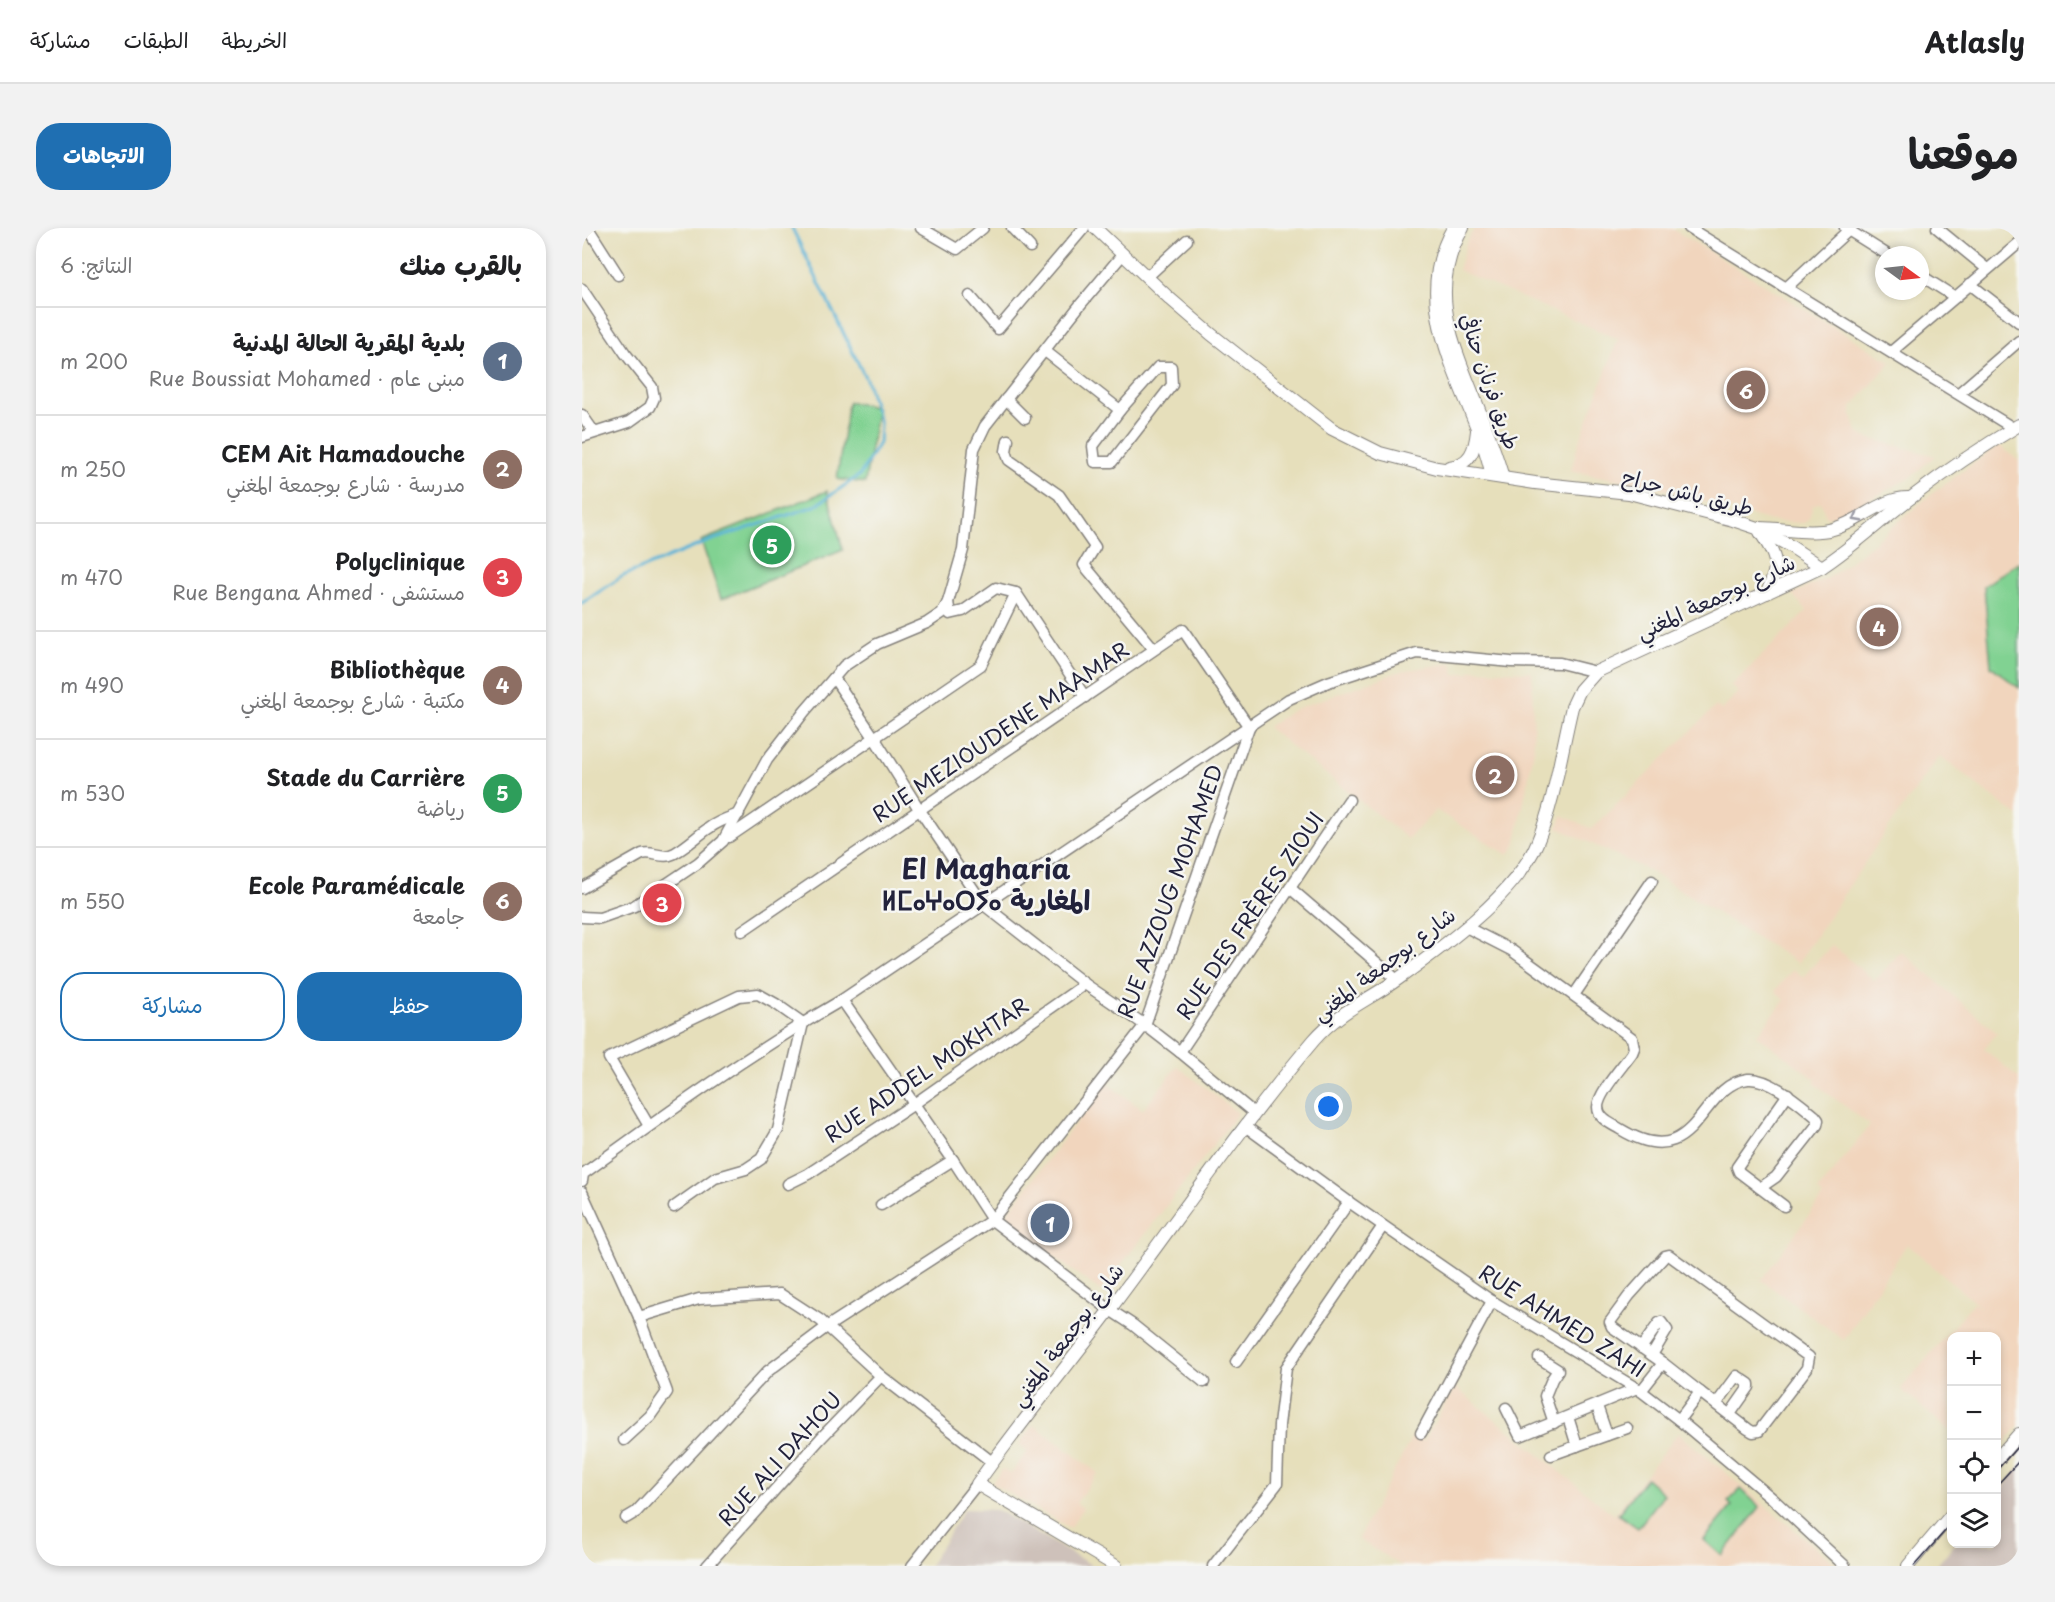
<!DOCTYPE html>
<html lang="ar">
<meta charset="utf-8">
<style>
:root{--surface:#fff;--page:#f2f2f2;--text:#202124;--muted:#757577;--line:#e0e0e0;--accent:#1f6fb2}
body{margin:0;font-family:"Playpen Sans","Playpen Sans Arabic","Noto Sans Tifinagh",sans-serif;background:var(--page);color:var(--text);direction:rtl}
.controls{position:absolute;right:18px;bottom:18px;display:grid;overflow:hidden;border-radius:12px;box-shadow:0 3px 9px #0003}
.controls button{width:54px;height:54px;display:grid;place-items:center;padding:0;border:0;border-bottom:2px solid var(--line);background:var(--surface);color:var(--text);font:30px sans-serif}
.compass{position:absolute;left:1293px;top:18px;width:54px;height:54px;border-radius:50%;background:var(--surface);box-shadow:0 3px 9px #0003;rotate:105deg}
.you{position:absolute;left:747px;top:879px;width:21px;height:21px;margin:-15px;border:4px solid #fff;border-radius:50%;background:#1a73e8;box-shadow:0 0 0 9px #1a73e833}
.badge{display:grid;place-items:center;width:39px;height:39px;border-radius:50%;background:var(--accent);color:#fff;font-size:20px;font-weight:700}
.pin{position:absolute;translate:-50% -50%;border:3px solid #fff;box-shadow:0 2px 6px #0006}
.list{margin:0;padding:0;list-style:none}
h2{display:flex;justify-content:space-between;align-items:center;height:78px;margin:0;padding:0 24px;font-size:26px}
h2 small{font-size:20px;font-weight:400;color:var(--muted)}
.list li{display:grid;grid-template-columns:39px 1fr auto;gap:18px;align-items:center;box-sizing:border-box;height:108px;padding:0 24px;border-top:2px solid var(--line)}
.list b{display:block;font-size:22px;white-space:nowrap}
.list p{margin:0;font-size:20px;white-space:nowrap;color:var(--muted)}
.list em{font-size:20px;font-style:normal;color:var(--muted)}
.actions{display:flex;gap:12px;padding:18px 24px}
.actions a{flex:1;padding:14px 0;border:2px solid var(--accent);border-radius:24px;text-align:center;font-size:21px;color:var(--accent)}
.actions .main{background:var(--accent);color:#fff}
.icon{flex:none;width:33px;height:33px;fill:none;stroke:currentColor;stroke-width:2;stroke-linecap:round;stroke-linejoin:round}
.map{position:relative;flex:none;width:1437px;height:1338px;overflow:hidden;direction:ltr;border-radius:24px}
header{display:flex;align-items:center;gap:36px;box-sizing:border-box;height:84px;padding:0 30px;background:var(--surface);border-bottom:2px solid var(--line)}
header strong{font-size:28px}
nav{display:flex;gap:33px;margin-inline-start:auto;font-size:21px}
.intro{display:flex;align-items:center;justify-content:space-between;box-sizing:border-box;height:144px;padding:0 36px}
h1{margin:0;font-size:42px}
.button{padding:15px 27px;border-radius:24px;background:var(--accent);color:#fff;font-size:21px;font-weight:700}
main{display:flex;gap:36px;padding:0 36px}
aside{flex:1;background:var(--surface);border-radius:24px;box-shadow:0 3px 9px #0003}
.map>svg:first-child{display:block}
.built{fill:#f1d5bd}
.industrial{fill:#cec1ba}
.green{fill:#81d292;stroke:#527a66;stroke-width:1.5}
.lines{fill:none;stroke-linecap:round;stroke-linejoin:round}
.stream{stroke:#5ab3d7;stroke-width:3}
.minor-casing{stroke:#84807b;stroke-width:13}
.major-casing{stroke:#84807b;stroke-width:14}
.minor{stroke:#fff;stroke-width:10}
.major{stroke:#fff;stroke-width:12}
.tram{stroke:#22223b;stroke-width:1.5}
.oneway{stroke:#9c9ca7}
.labels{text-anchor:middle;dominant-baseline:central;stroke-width:5;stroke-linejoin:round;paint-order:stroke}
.street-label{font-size:21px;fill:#22223b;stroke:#f6f6f2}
.district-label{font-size:27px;font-weight:bold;fill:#22223b;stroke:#f6f6f2}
</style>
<header>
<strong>Atlasly</strong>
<nav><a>الخريطة</a><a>الطبقات</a><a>مشاركة</a></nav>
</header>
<div class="intro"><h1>موقعنا</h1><a class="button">الاتجاهات</a></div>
<main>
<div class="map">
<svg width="1437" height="1338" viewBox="0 0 1437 1338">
<rect width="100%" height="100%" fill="#f6f6f2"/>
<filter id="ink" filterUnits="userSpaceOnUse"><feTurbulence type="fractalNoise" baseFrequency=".0167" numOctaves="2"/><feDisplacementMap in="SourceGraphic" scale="12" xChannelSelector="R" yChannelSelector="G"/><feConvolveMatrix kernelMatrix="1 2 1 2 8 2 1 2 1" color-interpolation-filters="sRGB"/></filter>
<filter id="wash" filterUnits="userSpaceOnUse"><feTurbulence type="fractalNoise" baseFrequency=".008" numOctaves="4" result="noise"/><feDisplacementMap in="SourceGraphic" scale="24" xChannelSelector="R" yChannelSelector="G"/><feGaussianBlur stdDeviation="1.35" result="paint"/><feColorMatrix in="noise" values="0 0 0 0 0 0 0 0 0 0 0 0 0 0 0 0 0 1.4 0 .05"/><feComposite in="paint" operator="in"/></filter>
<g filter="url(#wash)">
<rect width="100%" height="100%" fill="#e6dfbb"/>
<g class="built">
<polygon points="893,0 1089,0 1309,134 1270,179 1270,187 1275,204 1283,209 1353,228 1340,239 1337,243 1325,251 1261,286 1244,289 1239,274 1231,277 1227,290 1222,295 1189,293 1070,258 989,243 996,217 1036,111 876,42 885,13"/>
<polygon points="1417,217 1437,233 1437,588 1425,580 1358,528 1308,597 1216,735 1066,642 976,600 980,587 1010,601 1134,478 1140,482 1157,464 1149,458 1225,383 1210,366 1246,350 1276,328 1348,267"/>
<polygon points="870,435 872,447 886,445 890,442 950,444 952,522 933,618 926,627 854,582 826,611 685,499 713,481 819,443"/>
<polygon points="1250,717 1293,753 1319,723 1415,805 1402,821 1437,850 1437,1198 1415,1224 1414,1108 1370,1108 1369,1204 1319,1161 1391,1075 1399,1080 1325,1016 1262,1112 1179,1052 1241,968 1236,963 1288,897 1232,855 1234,852 1175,807 1203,772 1193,763 1211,741 1221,749"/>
<polygon points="595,838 656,885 519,1063 444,1009 442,1011 427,1000 421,991 524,855 561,882"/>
<polygon points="873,1159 1032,1287 1096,1205 1256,1338 820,1338 776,1311 831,1207 842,1213"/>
<polygon points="452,1197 516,1245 494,1275 501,1280 488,1300 410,1255 420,1241 429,1246 445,1223 437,1216"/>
</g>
<g class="industrial">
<polygon points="1437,1240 1437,1338 1354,1338 1373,1316 1414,1316 1415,1267"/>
<polygon points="382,1281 415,1282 511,1338 347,1338"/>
</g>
<g class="green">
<polygon points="268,174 294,179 295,183 283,255 255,251 266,175"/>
<polygon points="245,263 261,322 139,371 119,313"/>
<polygon points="1437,334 1437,460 1409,438 1402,358"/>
<polygon points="1064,1250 1082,1266 1056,1300 1036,1286"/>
<polygon points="1159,1261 1178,1279 1140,1328 1122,1312 1150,1278 1146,1274"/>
</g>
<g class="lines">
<polyline class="stream" points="0,375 41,348 127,313 233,278 278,247 297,215 298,195 284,151 210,0"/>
</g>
</g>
<g filter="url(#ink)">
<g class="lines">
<g class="minor-casing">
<g id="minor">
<polyline points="6,0 36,47"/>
<polyline points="339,0 375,21 401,0"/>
<polyline points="430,0 448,19"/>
<polyline points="1107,0 1431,200"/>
<polyline points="1263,0 1306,27"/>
<polyline points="1355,0 1405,41"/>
<polyline points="1338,47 1373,69"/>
<polyline points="565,49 605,12"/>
<polyline points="1388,56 1437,94"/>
<polyline points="1204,60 1269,0"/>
<polyline points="0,61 43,125 70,159 72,170 68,179 47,194 0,209"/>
<polyline points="388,68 416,101 502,0"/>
<polyline points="463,123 538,182"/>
<polyline points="1309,124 1437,15"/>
<polygon points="576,139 589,139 590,157 530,234 513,234 511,218 538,182"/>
<polyline points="1377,165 1437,113"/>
<polyline points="424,171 443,190"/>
<polyline points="0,187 12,204"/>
<polyline points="426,212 424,223 427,232 477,267 513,319 502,337 572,421"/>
<polyline points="366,374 368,386 381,383 414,360 434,365"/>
<polyline points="252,450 293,511 337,581 402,677 503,756 563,797 598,824 672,885"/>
<polyline points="147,609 399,437 434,365 503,469"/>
<path d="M0,660L60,626C70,623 78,630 88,627C99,624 116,607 127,600C136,593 146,590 157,586"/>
<polyline points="708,660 815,752"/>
<polyline points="0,689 18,690 52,678 116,635 141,613 185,532 223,483 262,438 295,416 345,395 360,385 366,374 381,322 392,221 403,198 498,77 541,26"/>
<path d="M884,699L929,722L1050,810L1052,820L1050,825C1041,838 1016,865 1016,879C1016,891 1030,896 1038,901C1117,949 1115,857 1166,851C1187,849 1217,875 1233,888L1236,892L1235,897L1194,949L1178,960"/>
<polyline points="160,703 601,402 667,499"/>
<polyline points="992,767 1070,653"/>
<polyline points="260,772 371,932 410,992 528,1082 551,1097 622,1154"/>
<polyline points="598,824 767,572"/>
<polyline points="67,898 27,830 157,768 176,766 194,776 221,795"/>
<polyline points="663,898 767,974 910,1073 1059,1163 1097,1192 1191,1271 1263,1338"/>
<path d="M0,953L1,946C85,885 170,824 260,772L707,471L746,454L835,425L929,434L978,435L1014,444"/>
<polyline points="206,956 226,946 332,876 503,756"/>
<polyline points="0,964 57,1089 117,1071 198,1066 238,1092 299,1148 410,1234"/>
<polyline points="299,977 371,932"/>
<polyline points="1202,978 1157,944 1155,939 1206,866"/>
<polyline points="92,979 133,950 164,941 179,931 196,902 221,795"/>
<polyline points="1059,1120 1077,1095 1079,1094 1085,1102 1070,1127"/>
<polyline points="957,1130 976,1142 970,1151 963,1168 972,1195"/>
<polyline points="654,1134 767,974"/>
<polyline points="1081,1135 1118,1164"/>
<polyline points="1059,1163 1081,1135 1030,1099 1028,1094 1047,1068 1083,1028 1087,1027 1227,1129 1225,1140 1177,1203 1171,1204 1166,1201 1118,1164 1097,1192"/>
<polyline points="1135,1175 1155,1148 1167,1156 1167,1159 1148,1186"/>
<polyline points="1015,1178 1025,1207"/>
<polyline points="924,1180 938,1208 1055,1160"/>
<polyline points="986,1189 995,1218"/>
<polyline points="839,1205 910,1073"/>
<polyline points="42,1212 68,1188 85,1164 57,1089"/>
<polyline points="969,1227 1045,1200"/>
<polyline points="44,1290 54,1284 186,1143 246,1098 410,992 563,797 667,499"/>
<polyline points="125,1338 239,1210 299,1148"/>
<polyline points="330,1338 395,1256"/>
<polyline points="631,1338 695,1256 697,1197 704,1140 801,998"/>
</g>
</g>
<g class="major-casing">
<g id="major">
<polyline points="513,0 586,69 629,106 750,201 798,225 855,240 953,255 1047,265 1151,292 1175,300 1208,318 1240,339"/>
<path d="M871,0C822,85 893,167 910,248"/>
<path d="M881,0C848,56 866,104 888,159C900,189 912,218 921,250"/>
<path d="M867,239C888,237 893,222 895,203"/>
<path d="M1177,300C1201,300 1228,307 1251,301C1279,294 1299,269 1328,270"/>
<path d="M1178,304C1195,329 1198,336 1185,365"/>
<polyline points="1414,1232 1437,1206"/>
<path d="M534,1338L395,1256C437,1196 485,1139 529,1080C596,991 659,898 732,812C757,783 787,772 816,751C861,719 934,666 955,615C973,572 979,524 990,479L998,462L1014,444L1240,339C1272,318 1299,292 1330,269C1364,243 1400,219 1437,197"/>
<polyline points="1326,1338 1370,1286"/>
</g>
</g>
<use href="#minor" class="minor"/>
<use href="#major" class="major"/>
<g class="tram">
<polyline points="1414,1243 1437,1217"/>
<polyline points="1414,1258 1437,1233"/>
<polyline points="1332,1338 1370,1295"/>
</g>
</g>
<defs><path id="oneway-chevron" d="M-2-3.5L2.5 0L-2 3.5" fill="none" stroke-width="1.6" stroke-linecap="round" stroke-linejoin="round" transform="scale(1.5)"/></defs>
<use class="oneway" href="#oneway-chevron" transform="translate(1275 290) rotate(152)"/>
</g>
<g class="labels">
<g class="street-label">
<text transform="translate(909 153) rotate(71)">طريق فرنان حنافي</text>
<text transform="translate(1106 263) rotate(14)">طريق باش جراح</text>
<text transform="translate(1133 368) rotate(-25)">شارع بوجمعة المغني</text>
<text transform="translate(418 503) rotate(-34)">RUE MEZIOUDENE MAAMAR</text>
<text transform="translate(587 663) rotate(-70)">RUE AZZOUG MOHAMED</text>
<text transform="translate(667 687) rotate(-56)">RUE DES FRÈRES ZIOUI</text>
<text transform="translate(801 735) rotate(-37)">شارع بوجمعة المغني</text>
<text transform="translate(344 841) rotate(-34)">RUE ADDEL MOKHTAR</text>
<text transform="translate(981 1092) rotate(32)">RUE AHMED ZAHI</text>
<text transform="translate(484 1106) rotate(-53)">شارع بوجمعة المغني</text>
<text transform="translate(197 1230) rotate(-48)">RUE ALI DAHOU</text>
</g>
<g class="district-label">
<text x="404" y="639">El Magharia<tspan x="404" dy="31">ⵍⵎⴰⵖⴰⵔⵢⴰ المغارية</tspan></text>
</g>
</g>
</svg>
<div class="controls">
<button>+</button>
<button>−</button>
<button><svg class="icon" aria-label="locate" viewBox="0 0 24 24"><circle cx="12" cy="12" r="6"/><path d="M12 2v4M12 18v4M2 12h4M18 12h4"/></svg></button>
<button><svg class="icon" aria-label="layers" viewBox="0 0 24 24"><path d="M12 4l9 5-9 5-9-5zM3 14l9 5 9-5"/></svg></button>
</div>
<svg class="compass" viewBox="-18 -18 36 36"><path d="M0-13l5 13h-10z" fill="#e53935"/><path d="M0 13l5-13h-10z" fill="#757577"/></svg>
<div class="you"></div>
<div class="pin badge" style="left:468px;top:995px;background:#5c6f8a">1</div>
<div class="pin badge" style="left:913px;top:547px;background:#8d6e63">2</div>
<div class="pin badge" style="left:80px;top:675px;background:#e0444e">3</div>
<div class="pin badge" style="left:1297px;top:399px;background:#8d6e63">4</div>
<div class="pin badge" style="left:190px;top:317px;background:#2e9e5b">5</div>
<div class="pin badge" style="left:1164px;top:162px;background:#8d6e63">6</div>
</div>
<aside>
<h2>بالقرب منك<small>النتائج: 6</small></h2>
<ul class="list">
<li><span class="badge" style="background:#5c6f8a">1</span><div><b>بلدية المقرية الحالة المدنية</b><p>مبنى عام · Rue Boussiat Mohamed</p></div><em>200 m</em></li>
<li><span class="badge" style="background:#8d6e63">2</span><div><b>CEM Ait Hamadouche</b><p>مدرسة · شارع بوجمعة المغني</p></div><em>250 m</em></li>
<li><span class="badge" style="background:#e0444e">3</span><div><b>Polyclinique</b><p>مستشفى · Rue Bengana Ahmed</p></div><em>470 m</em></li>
<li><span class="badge" style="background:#8d6e63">4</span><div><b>Bibliothèque</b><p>مكتبة · شارع بوجمعة المغني</p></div><em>490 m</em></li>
<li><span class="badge" style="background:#2e9e5b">5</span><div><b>Stade du Carrière</b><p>رياضة</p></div><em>530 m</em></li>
<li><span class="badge" style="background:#8d6e63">6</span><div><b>Ecole Paramédicale</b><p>جامعة</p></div><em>550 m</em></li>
</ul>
<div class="actions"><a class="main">حفظ</a><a>مشاركة</a></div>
</aside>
</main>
